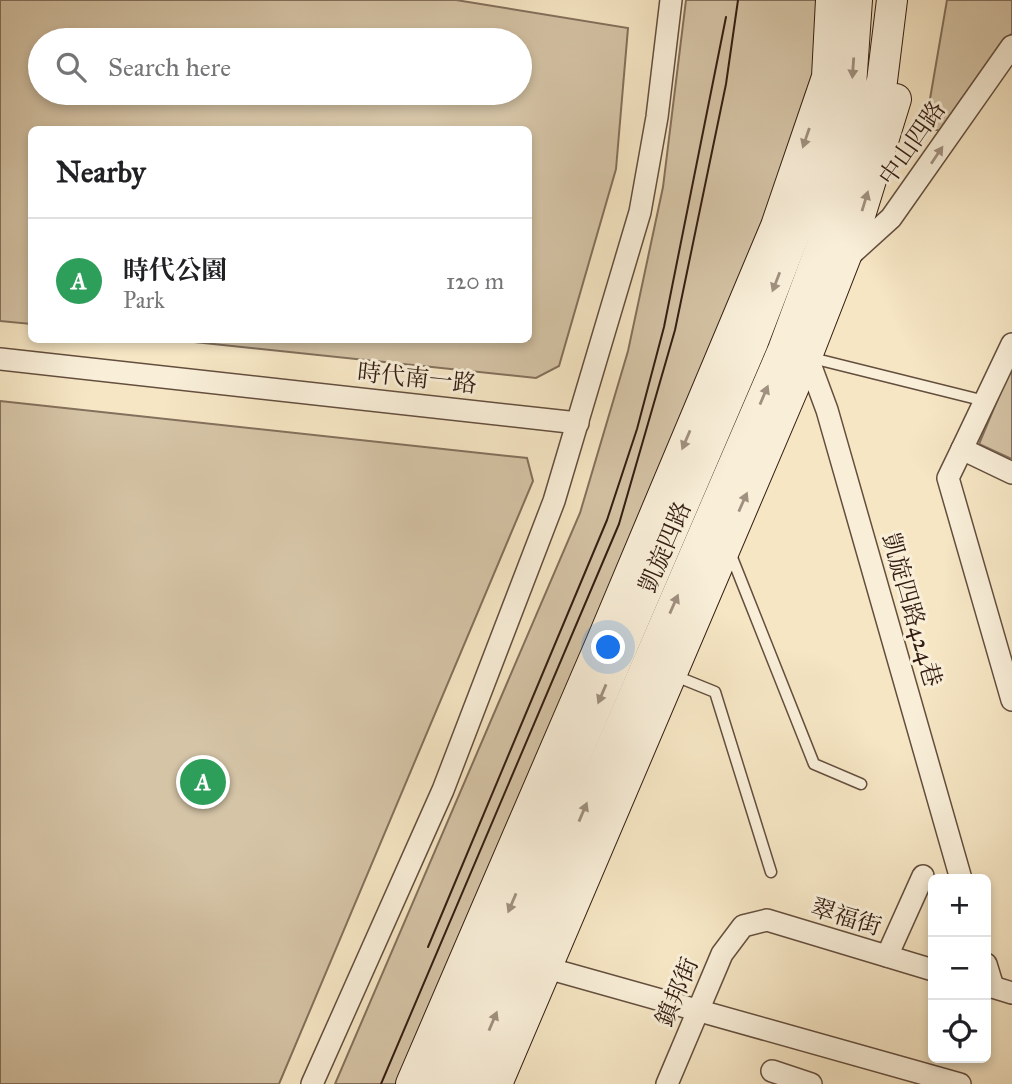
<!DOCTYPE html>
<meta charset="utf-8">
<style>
:root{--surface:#fff;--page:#f6f6f6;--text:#202124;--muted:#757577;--line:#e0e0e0;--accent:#1a73e8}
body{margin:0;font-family:"IM FELL Great Primer","Noto Serif TC",serif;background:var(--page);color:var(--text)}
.controls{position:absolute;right:21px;bottom:21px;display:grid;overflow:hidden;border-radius:10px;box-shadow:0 4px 10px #0003}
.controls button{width:63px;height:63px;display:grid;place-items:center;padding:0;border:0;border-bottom:2px solid var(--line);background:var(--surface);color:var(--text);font:35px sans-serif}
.you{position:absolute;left:609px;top:648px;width:24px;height:24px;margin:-18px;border:5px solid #fff;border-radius:50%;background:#1a73e8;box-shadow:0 0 0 10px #1a73e833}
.badge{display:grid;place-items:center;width:46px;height:46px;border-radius:50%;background:var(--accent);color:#fff;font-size:23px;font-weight:700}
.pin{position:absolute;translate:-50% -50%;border:4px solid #fff;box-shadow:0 2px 7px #0006}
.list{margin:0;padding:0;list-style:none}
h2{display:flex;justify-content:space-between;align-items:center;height:91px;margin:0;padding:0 28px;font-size:30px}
h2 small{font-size:23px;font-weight:400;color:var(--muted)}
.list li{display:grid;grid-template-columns:46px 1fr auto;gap:21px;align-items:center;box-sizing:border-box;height:126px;padding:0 28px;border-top:2px solid var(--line)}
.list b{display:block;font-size:26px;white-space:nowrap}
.list p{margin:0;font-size:23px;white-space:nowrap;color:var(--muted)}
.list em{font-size:23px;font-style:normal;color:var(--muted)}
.icon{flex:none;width:38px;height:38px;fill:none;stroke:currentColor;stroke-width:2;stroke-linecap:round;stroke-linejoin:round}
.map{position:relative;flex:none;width:1012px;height:1084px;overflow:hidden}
.search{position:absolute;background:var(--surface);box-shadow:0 4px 10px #0003;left:28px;top:28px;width:504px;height:77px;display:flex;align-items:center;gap:18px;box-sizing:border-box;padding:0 24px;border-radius:38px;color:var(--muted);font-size:26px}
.panel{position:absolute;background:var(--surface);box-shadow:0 4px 10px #0003;left:28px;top:126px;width:504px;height:217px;border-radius:10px}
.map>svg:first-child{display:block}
.green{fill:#d5c4a6;stroke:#84705c;stroke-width:2;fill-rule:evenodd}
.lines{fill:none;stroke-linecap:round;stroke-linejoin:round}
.lane-casing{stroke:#644e3e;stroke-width:13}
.street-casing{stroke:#644e3e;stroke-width:24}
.secondary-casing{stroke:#331c11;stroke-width:32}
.lane{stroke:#f9efd9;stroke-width:10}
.street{stroke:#f9efd9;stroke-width:21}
.secondary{stroke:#f9efd9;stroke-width:30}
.tram{stroke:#331c11;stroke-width:2}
.oneway{fill:#a0907f}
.labels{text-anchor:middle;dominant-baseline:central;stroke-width:6;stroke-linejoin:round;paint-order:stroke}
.street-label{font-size:24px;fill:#331c11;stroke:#f9efd9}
</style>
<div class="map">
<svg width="1012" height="1084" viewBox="0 0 1012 1084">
<rect width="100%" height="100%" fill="#f6e6c4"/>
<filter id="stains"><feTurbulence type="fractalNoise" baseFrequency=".00286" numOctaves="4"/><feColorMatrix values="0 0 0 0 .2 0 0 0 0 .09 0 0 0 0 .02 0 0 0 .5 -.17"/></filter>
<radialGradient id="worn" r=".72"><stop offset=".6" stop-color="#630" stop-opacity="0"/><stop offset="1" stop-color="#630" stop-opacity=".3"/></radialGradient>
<g class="green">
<path d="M0,0H456L628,28L616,169L559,366L536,378L175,340H528V130H32L31,324L0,321ZM40,40H520V93H40Z"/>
<polygon points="686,0 817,0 816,77 768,221 404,1084 335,1084 580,513 628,351 663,187"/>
<polygon points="947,0 1012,0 1012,33 976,79 942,131 925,128"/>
<polygon points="1012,365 1012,459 979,444"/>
<polygon points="0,401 527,458 533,481 279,1084 0,1084"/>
</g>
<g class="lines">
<g class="lane-casing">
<g id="lane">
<polyline points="808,357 985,401"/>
<polyline points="729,550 814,764 861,784"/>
<polyline points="673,675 715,692 771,872"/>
</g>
</g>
<g class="street-casing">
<g id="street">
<polyline points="848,257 891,218 1012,46"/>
<polyline points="1012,344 962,449 1012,473"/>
<polyline points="807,356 827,410 961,879"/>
<polyline points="0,359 578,423"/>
<polyline points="962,449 948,478 1012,700"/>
<polyline points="887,956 923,876"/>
<polyline points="986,964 993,987"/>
<polyline points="547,968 960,1084"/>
<polyline points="986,985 1012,993"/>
<polyline points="772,1071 811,1084"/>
<polyline points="312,1084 443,790 554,501 640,212 657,117 671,0"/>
<polyline points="667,1084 722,954 743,926 767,920 933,970"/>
</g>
</g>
<g class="secondary-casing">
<g id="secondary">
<polyline points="411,1084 600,645 776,226 827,77 831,0"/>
<polyline points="435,1084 753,342 851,86 857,0"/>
<polyline points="466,1084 783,350 882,81 892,0"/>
<polyline points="497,1084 807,356 853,238 896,99"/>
</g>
</g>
<use href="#lane" class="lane"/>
<use href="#street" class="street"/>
<use href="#secondary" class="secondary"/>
<g class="tram">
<polyline points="428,947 607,520 637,429 664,327 726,17"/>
<polyline points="381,1084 619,524 675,330 726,84 738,0"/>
</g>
</g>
<defs><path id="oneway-solid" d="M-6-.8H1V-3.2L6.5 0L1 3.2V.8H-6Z" transform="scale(1.75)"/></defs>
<g class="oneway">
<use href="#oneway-solid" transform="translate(853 68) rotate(94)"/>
<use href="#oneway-solid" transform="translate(806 138) rotate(109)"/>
<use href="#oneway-solid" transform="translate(937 155) rotate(-56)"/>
<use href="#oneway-solid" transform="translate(865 201) rotate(-73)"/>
<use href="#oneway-solid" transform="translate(776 282) rotate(111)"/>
<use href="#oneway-solid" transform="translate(764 395) rotate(-67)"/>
<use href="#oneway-solid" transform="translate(686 440) rotate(113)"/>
<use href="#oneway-solid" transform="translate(743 502) rotate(-66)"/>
<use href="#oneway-solid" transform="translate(674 604) rotate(-66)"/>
<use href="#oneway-solid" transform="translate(602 694) rotate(113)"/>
<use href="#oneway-solid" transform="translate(583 812) rotate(-67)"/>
<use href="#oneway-solid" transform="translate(512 903) rotate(113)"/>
<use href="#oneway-solid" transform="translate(493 1021) rotate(-67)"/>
</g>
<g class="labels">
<g class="street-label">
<text transform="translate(912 143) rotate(-55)">中山四路</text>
<text transform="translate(417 378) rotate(6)">時代南一路</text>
<text transform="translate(665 547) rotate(-67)">凱旋四路</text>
<text transform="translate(912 610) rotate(74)">凱旋四路424巷</text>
<text transform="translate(846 917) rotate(17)">翠福街</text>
<text transform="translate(677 992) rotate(-67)">鎮邦街</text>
</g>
</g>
<rect width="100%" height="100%" filter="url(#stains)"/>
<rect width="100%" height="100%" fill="url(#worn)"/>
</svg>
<div class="controls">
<button>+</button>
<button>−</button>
<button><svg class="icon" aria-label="locate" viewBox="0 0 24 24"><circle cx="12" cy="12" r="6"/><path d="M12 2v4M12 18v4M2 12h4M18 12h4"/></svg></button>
</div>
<div class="you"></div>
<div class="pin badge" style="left:203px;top:782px;background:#2e9e5b">A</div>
<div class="search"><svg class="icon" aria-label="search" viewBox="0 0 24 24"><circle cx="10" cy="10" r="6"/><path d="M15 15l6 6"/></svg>Search here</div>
<section class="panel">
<h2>Nearby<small></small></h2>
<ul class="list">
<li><span class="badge" style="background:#2e9e5b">A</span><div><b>時代公園</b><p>Park</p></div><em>120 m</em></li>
</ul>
</section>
</div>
